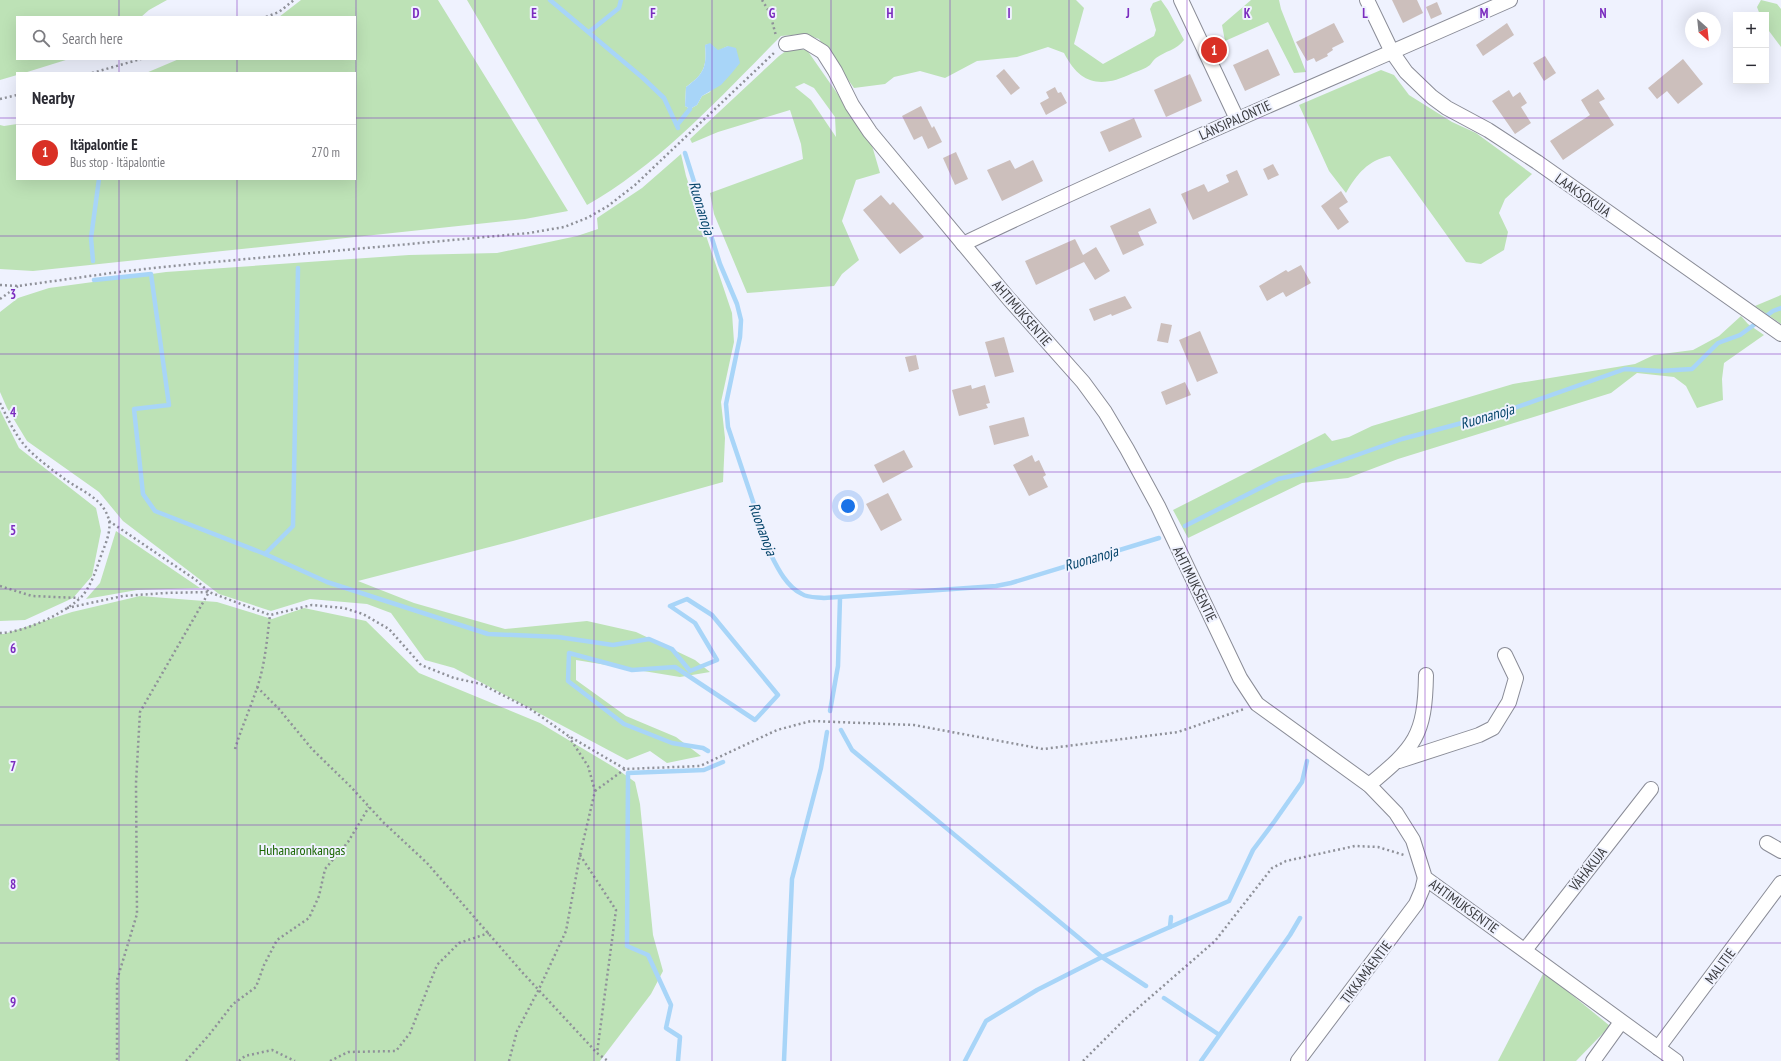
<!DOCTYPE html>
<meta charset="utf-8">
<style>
:root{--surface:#fff;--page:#f2f2f3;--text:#2b2b33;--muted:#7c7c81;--line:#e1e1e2;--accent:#d93025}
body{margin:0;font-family:"PT Sans Narrow",sans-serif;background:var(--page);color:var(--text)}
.controls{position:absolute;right:12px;top:12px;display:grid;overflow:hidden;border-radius:0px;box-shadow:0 4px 16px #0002}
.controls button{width:36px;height:36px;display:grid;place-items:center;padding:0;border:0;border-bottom:1px solid var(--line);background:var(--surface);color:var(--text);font:20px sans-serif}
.compass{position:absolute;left:1685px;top:12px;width:36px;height:36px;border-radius:50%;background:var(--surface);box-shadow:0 4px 16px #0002;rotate:153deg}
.you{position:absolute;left:848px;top:506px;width:14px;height:14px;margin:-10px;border:3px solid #fff;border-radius:50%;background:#1a73e8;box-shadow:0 0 0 6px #1a73e833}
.badge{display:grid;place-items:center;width:26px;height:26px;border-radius:50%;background:var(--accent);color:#fff;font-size:13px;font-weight:700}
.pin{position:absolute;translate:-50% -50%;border:2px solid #fff;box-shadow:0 1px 4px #0006}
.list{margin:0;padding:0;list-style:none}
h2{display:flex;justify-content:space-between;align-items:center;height:52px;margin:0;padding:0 16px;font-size:17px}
h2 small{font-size:13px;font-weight:400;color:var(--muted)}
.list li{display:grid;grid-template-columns:26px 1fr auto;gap:12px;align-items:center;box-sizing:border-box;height:56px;padding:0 16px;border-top:1px solid var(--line)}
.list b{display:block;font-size:15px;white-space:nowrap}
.list p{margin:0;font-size:13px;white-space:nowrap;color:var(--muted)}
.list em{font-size:13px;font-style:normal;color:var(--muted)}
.icon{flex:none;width:22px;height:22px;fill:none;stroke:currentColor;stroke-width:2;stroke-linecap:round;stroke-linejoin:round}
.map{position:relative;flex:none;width:1781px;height:1061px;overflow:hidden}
.search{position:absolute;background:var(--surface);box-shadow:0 4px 16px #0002;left:16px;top:16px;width:340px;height:44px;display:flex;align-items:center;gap:10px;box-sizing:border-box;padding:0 14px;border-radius:0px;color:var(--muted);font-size:15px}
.panel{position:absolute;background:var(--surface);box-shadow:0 4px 16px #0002;left:16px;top:72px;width:340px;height:108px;border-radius:0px}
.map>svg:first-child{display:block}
.green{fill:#bde2b6;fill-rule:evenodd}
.water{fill:#a8d5f8}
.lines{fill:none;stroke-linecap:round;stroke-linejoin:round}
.stream{stroke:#a8d5f8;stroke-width:4.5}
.building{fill:#ccbfbc}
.minor-casing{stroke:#8a8c97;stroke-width:16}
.path{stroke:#8f9199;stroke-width:2.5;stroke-dasharray:2 3;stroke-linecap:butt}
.minor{stroke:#fff;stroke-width:14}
.grid{fill:none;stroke:#7b2cbf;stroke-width:1;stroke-opacity:0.55}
.labels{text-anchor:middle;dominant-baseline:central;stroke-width:4;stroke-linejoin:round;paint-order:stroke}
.street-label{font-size:14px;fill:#3a3b3f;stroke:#eff2fe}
.park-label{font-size:14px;fill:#196500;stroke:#eff2fe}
.water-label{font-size:15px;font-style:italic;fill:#06456b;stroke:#eff2fe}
.grid-label{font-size:13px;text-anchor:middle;font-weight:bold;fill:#7b2cbf;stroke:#eff2fe;stroke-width:4;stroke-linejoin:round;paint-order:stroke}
</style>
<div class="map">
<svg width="1781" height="1061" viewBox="0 0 1781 1061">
<rect width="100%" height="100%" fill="#eff2fe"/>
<g class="green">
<polygon points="0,0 167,0 149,10 141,17 17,17 17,59 69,59 24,73 17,73 17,75 0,80"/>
<polygon points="301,0 438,0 568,211 525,219 33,271 0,269 0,125 4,126 17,124 17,179 355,179 355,73 146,73 179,59 355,59 355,17 279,17"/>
<path d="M467,0H1076L1084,8L1074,44L1103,64L1154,36L1156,30L1150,9L1153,3L1161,0L1168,10L1184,40C1177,50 1165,51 1156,58C1153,60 1152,63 1150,65C1145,69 1138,71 1133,73C1102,88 1081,86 1064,53L1048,47L1017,57L977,61L945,78L920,71L894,77L885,84L854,88L819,39L804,34L781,36C721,96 661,163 587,205ZM710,44L718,51L728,46L710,92L702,96L697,105L690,109L685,106L686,87C704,74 707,67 705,45Z"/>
<polygon points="1251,0 1279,0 1281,9 1306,72 1294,73 1268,22 1225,41 1222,25"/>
<polygon points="1761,0 1777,4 1781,9 1781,47 1766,27 1766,15 1760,15 1757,7"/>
<path d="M790,48L807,50L871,142L880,173L856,180L842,221L859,260L842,274L834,286L747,293L714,214L710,193L803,159L801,144L790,110L718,132L692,143L690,139L779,56ZM804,83L814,88L835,117L836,137L811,100L795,87Z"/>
<path d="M1381,70L1394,75L1409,95L1452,122L1476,133L1532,174L1505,199L1499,213L1508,232L1504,250L1481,264L1466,262L1390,156C1368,160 1357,174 1346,193L1329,171L1299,105Z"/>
<polygon points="681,154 686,176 732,313 734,342 721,402 725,438 723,482 513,541 358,581 414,603 505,629 587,621 636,632 695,660 710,672 680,677 576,660 576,680 626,716 676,737 701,756 667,763 650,751 627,760 454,668 425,660 391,613 367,604 310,599 271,611 219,594 123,521 99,492 27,441 7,408 0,392 0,312 18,298 49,288 166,272 409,255 497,253 577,236 598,229 597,218 642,188"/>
<polygon points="1781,295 1781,324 1755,306"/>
<polygon points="1741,316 1748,324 1764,335 1724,363 1722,379 1723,400 1697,408 1686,386 1674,377 1637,373 1611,393 1398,459 1348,478 1302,483 1188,538 1173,510 1325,433 1332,441 1349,437 1372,426 1513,384 1635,364 1654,355 1693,350 1719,336"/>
<polygon points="0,410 19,448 96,508 101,531 92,576 73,598 25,620 0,621"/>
<polygon points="116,531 200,588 137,590 86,599 100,583"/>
<polygon points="140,596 217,602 272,619 304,608 366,621 419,673 540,723 617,769 635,782 640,804 653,935 663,971 651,994 600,1061 0,1061 0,634 4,634 72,612"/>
<polygon points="1544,972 1610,1026 1576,1061 1498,1061"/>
</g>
<path class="water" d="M710,43L718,50L728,46L736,48L740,63L731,74L721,85L702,96L697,105L690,109L685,106L686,87C704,74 707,67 705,45Z"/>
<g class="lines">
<g class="stream">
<polyline points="550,0 643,78 664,98 678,128"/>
<polyline points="589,32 619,8 621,0"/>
<polyline points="677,125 690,109"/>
<path d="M685,153L720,264L737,304L741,320L740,337L726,404L728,427L771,555C778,569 787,587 802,594C808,598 817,597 824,598L996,586L1011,583L1159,538"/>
<polyline points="93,261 91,238 99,179"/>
<polyline points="94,280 151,274 169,405 134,409 143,494 155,511 265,554 327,582 488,634 558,637 613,645 649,639 672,649 690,671 717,660 695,623 670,606 687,599 712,615 778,695 755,720 675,667 632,670 569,653 568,681 624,724 672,743 703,748 708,751"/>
<polyline points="1185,526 1278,479 1309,472 1402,439 1503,412 1625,369 1660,371 1692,369 1718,343 1740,335 1773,311 1781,308"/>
<polyline points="265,554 293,526 298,268"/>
<polyline points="830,711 838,666 840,598"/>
<polyline points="841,730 852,750 1102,957 1146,986"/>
<polyline points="1170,927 1171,917"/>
<polyline points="1164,998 1218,1034"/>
<polyline points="678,1061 680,1037 666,1028 671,1005 648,955 627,946 628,773 704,770 723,762"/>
<polyline points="784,1061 792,879 821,768 827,732"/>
<polyline points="965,1061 986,1021 1037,990 1102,957 1229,901 1253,850 1274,822 1302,782 1307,761"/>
<polyline points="1201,1061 1290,935 1300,918"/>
</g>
</g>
<g class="building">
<polygon points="1392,0 1417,0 1423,13 1403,23"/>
<polygon points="1437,2 1442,14 1431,19 1426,7"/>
<polygon points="1334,23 1344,42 1332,48 1333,50 1327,54 1328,56 1316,62 1314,58 1307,61 1296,42"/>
<polygon points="1507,23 1514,35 1483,56 1476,45"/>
<polygon points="1268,49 1280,75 1245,91 1233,65"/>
<polygon points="1545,56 1556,73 1544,81 1533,63"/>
<polygon points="1683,59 1703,84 1678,104 1667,91 1657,99 1648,88"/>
<polygon points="1004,69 1020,88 1011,95 996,76"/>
<polygon points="1190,74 1202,101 1166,117 1154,90"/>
<polygon points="1055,87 1058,93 1061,92 1067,103 1046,115 1040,103 1049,98 1046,92"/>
<polygon points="1598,89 1605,99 1599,102 1614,125 1563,160 1550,141 1590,115 1581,100"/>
<polygon points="1509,90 1513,97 1520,92 1527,103 1521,107 1531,123 1515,134 1492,101"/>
<polygon points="921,106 932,128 934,126 942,142 928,149 922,136 914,140 902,116"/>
<polygon points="1134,118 1142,137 1109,152 1100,132"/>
<polygon points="956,152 968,179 955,185 943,158"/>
<polygon points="1010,160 1015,169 1033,160 1043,181 1002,201 987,170"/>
<polygon points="1273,164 1279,175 1268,180 1263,169"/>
<polygon points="1237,170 1248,195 1193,220 1181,194 1204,184 1208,192 1229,182 1226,175"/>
<polygon points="1341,191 1348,202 1339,208 1349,222 1338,230 1321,206"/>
<polygon points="881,195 890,205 893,202 924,237 900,254 863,210"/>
<polygon points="1150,208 1157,223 1138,232 1144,245 1123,255 1110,226"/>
<polygon points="1075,239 1083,255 1096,247 1110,271 1095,280 1084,262 1036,285 1025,261"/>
<polygon points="1301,265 1311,283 1286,297 1283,292 1267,301 1259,286 1286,270 1288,272"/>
<polygon points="1125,296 1132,308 1112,316 1111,314 1094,321 1089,309"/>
<polygon points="1161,323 1172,325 1168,343 1157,341"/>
<polygon points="1200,331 1218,373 1197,382 1179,340"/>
<polygon points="1004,337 1014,372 995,377 985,342"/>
<polygon points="916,355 919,369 909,372 905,357"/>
<polygon points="1185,382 1191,395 1166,405 1161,392"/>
<polygon points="971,385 972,389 985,385 990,403 986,404 988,408 959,416 952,390"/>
<polygon points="1024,417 1029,436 994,445 989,426"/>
<polygon points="904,450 913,467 883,483 874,465"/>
<polygon points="1032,455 1035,462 1039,460 1046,475 1043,477 1048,487 1029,496 1013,465"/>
<polygon points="888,493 902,520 881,531 866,504"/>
</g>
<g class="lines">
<g class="minor-casing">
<g id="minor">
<polyline points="1181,0 1237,119"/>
<polyline points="1367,0 1392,52 1406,72 1432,97 1447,108 1488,130 1537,162 1781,334"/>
<polyline points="786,44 805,41 823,52 835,71 852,105 870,132 1009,299 1083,382 1105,412 1127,449 1158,506 1240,678 1257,704 1369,785 1396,813 1413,840 1425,878 1676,1061"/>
<path d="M963,244C1143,158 1327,81 1510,0"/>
<polyline points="1399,761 1479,735 1493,728 1509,702 1516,678 1505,655"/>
<path d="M1369,785C1415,747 1425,736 1426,675"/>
<polyline points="1767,843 1781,851"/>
<polyline points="1525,950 1651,789"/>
<polyline points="1658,1048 1781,883"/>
<polyline points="1298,1061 1416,904 1422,890 1425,878"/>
<polyline points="1593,1061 1621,1022"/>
</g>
</g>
<g class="path">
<polyline points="762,0 770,13 776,36"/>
<polyline points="266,17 279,12 294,0"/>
<polyline points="92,73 141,59"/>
<polyline points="0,99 17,95"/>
<polyline points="0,285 18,286 126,271 192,264 529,233 564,227 587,218 608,206 635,185 775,52"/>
<polyline points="0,299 18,286"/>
<path d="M0,403C7,417 15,435 26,447C35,457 55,472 66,480C83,492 103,498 109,520C111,531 106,543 102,553C97,567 93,581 84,594C69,612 23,633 0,633"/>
<polyline points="109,521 196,580 209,592 140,712 136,783 137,914 117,980 117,1061"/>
<polyline points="0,586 32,596 79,598"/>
<polyline points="67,608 123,596 165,593 209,592 270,615 312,605 344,608 363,614 389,629 421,665 454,678 481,684 532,710 567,735 625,769 700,766 777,730 811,721 914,725 1043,749 1178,732 1244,709"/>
<polyline points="257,687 279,709 312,749 351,787 383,822 427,863 522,972 597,1053"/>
<path d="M235,749C241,729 250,709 257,688C265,665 267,639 270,615"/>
<polyline points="595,791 625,769"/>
<polyline points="580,855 616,910 597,1053 608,1061"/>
<polyline points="186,1061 209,1035 233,1004 256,987 264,965 277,940 309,918 319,896 325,869 348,842 369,807"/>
<polyline points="239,1061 245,1056 272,1050 295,1061"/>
<polyline points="330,1061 348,1052 396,1051 410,1033 437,965 459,943 489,933"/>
<polyline points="509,1061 517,1031 539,989 566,931 580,855 595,791 588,766 569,737"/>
<polyline points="1083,1061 1123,1021 1215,941 1272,868 1286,861 1355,846 1378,847 1404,855"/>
</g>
<use href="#minor" class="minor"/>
</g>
<path class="grid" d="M119,0V17M237,0V17M356,0V1061M475,0V1061M594,0V1061M712,0V1061M831,0V1061M950,0V1061M1069,0V1061M1187,0V1061M1306,0V1061M1425,0V1061M1544,0V1061M1662,0V1061M119,59V73M237,59V73M0,118H17M355,118H1781M119,179V1061M237,179V1061M0,236H1781M0,354H1781M0,472H1781M0,589H1781M0,707H1781M0,825H1781M0,943H1781"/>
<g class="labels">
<g class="street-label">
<text transform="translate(1235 120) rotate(-24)">LÄNSIPALONTIE</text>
<text transform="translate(1583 195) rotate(35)">LAAKSOKUJA</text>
<text transform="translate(1022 313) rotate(49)">AHTIMUKSENTIE</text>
<text transform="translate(1195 584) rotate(64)">AHTIMUKSENTIE</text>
<text transform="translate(1588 869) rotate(-52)">VÄHÄKUJA</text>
<text transform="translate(1464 906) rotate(36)">AHTIMUKSENTIE</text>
<text transform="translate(1720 966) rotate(-53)">MALITIE</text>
<text transform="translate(1366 972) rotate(-53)">TIKKAMÄENTIE</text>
</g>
<g class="park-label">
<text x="302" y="850">Huhanaronkangas</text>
</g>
<g class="water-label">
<text transform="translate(702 208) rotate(73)">Ruonanoja</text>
<text transform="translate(1487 416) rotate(-16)">Ruonanoja</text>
<text transform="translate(763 529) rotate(70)">Ruonanoja</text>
<text transform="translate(1091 558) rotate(-16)">Ruonanoja</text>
</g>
</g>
<g class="grid-label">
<text x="416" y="18">D</text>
<text x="534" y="18">E</text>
<text x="653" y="18">F</text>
<text x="772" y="18">G</text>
<text x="890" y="18">H</text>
<text x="1009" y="18">I</text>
<text x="1128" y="18">J</text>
<text x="1247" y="18">K</text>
<text x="1365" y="18">L</text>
<text x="1484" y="18">M</text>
<text x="1603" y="18">N</text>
<text x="13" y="299">3</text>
<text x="13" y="417">4</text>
<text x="13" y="535">5</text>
<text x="13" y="653">6</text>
<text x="13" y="771">7</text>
<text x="13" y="889">8</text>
<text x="13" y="1007">9</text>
</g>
</svg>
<div class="controls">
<button>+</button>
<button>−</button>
</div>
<svg class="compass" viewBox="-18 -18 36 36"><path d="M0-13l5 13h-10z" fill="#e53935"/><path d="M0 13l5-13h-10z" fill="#7c7c81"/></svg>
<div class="you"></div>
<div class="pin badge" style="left:1214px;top:50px">1</div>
<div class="search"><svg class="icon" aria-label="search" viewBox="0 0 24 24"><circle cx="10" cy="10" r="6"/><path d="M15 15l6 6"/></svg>Search here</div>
<section class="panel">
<h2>Nearby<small></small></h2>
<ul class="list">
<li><span class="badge">1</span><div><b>Itäpalontie E</b><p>Bus stop · Itäpalontie</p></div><em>270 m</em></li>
</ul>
</section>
</div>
